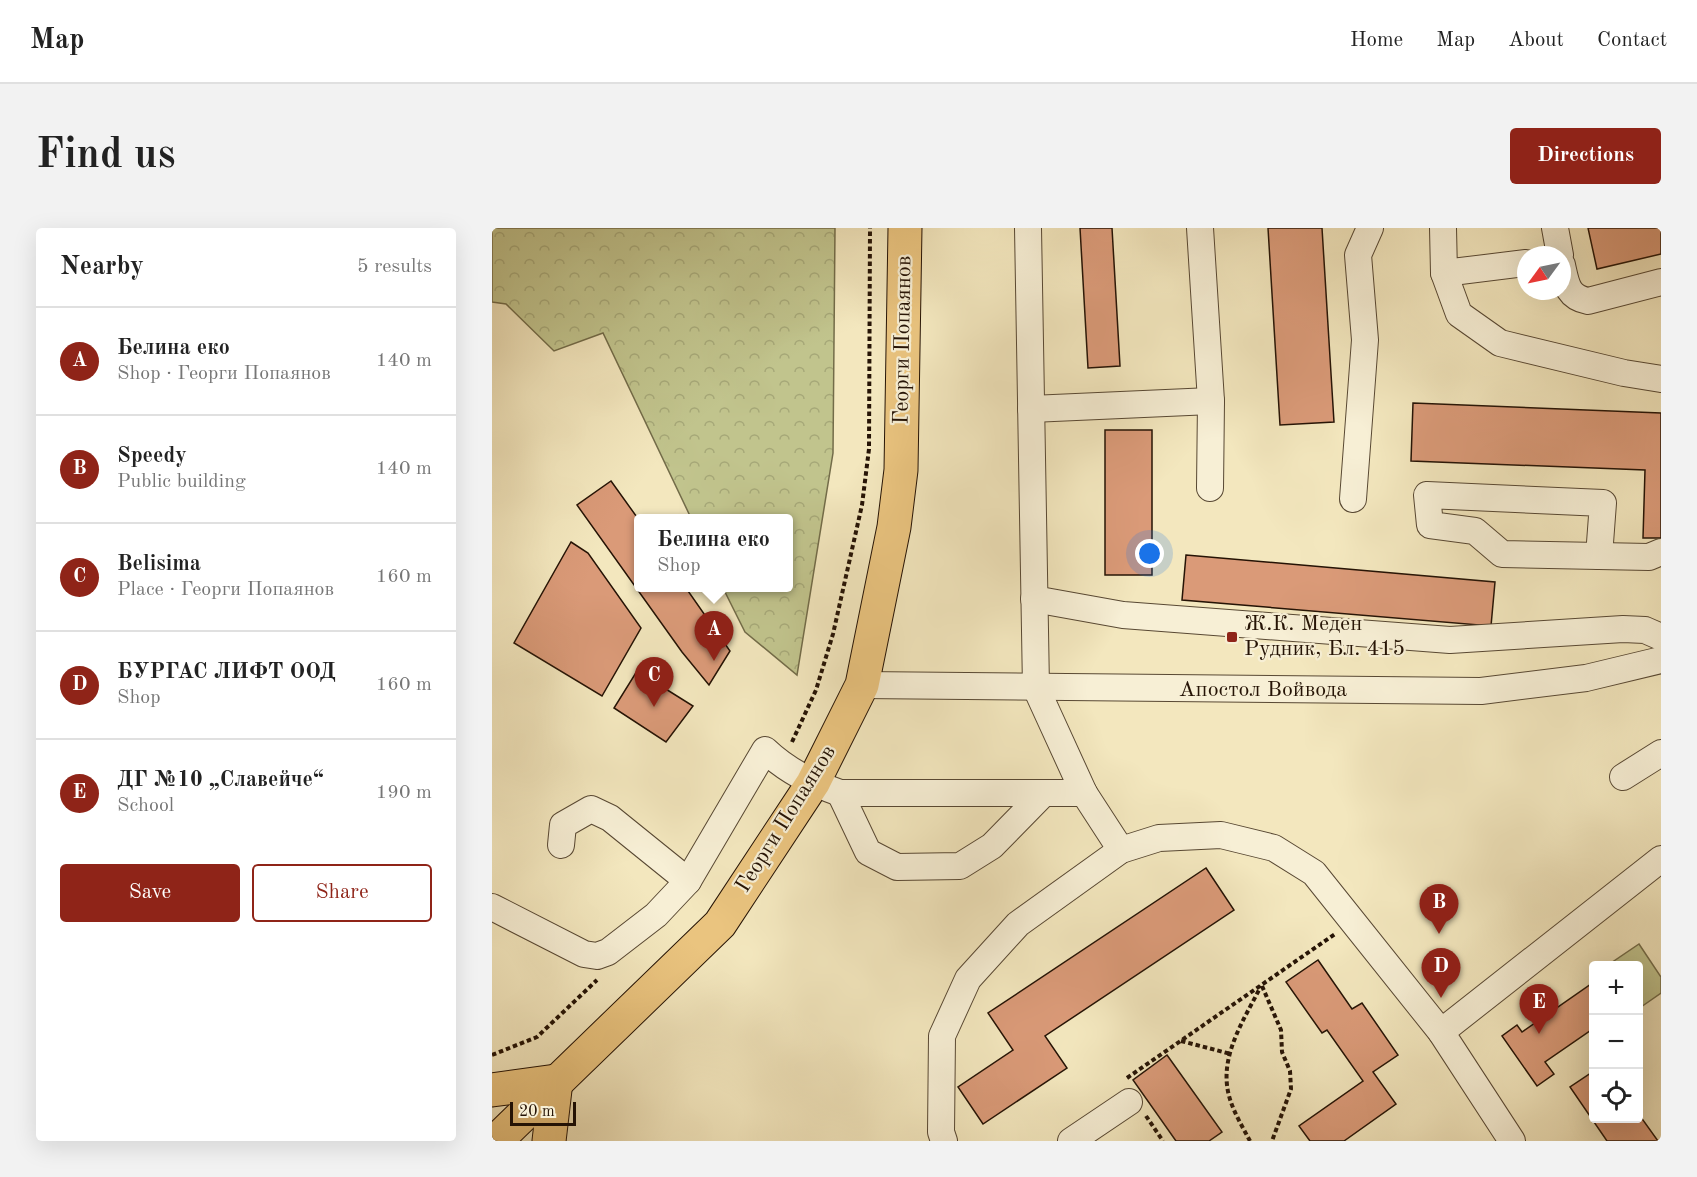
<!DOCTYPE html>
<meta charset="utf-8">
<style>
:root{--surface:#fff;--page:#f2f2f2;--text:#222;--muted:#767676;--line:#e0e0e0;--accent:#8f2418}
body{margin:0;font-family:"Old Standard TT",serif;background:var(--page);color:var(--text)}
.controls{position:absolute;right:18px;bottom:18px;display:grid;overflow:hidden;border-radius:6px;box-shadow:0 6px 24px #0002}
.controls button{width:54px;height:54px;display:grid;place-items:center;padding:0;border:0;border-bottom:2px solid var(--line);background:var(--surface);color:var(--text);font:30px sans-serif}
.compass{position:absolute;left:1025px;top:18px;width:54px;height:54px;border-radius:50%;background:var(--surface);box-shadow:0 6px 24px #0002;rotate:237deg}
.scale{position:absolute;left:18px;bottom:15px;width:66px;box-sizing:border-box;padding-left:6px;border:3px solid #251305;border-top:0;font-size:16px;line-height:21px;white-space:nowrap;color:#251305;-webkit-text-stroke:4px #f7efd5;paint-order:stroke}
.you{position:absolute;left:658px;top:326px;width:21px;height:21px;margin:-15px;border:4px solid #fff;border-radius:50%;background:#1a73e8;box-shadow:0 0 0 9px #1a73e833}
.badge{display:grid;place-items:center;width:39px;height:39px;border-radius:50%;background:var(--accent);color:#fff;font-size:20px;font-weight:700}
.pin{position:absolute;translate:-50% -50px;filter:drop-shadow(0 2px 3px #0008)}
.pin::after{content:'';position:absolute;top:32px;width:21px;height:18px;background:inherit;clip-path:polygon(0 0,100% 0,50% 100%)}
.popup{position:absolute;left:142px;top:286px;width:159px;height:78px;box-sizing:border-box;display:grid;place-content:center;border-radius:6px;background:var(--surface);filter:drop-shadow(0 2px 4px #0005);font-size:20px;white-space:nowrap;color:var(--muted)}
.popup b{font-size:22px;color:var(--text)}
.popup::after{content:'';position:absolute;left:50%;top:100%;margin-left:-12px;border:12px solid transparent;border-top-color:var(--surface)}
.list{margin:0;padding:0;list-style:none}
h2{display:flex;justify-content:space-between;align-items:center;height:78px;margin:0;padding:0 24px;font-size:26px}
h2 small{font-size:20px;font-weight:400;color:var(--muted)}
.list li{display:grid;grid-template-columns:39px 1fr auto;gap:18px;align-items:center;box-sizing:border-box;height:108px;padding:0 24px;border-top:2px solid var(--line)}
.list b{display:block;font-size:22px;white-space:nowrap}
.list p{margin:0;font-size:20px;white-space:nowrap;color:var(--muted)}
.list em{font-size:20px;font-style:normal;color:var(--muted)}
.actions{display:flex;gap:12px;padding:18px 24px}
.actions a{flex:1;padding:14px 0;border:2px solid var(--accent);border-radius:6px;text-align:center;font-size:21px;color:var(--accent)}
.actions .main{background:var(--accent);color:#fff}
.icon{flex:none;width:33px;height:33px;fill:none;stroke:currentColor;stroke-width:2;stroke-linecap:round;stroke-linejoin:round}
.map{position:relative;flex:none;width:1169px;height:913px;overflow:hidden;border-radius:6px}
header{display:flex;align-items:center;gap:36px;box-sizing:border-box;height:84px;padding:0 30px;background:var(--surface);border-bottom:2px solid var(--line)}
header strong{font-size:28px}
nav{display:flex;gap:33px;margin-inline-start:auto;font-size:21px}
.intro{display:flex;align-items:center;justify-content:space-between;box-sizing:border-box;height:144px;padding:0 36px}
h1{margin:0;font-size:42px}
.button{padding:15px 27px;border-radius:6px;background:var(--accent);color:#fff;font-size:21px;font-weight:700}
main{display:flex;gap:36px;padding:0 36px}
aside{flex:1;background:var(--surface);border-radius:6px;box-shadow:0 6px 24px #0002}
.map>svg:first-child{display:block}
.green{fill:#c1c48d;stroke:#736c49;stroke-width:1.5}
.forest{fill:url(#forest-crowns);stroke:#736c49;stroke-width:1.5}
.building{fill:#da9a78;stroke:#251305;stroke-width:1.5}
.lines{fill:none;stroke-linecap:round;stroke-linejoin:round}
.minor-casing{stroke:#584833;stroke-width:28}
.major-casing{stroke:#251305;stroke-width:35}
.path{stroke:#251305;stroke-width:4;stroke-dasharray:4.5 3;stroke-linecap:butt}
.minor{stroke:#f7efd5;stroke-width:26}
.major{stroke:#eac47f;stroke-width:33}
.poi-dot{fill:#8f2418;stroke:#f7efd5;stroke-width:2}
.labels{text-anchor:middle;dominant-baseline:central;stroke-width:4.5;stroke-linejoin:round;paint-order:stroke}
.street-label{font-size:22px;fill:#251305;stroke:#f7efd5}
.poi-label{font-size:22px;fill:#251305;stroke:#f7efd5;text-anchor:start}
</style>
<header>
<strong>Map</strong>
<nav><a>Home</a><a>Map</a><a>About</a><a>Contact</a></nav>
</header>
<div class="intro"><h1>Find us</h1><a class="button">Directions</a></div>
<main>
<aside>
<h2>Nearby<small>5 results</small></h2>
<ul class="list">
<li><span class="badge">A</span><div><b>Белина еко</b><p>Shop · Георги Попаянов</p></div><em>140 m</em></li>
<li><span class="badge">B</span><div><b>Speedy</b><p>Public building</p></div><em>140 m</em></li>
<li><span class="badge">C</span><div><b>Belisima</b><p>Place · Георги Попаянов</p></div><em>160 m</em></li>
<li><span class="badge">D</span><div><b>БУРГАС ЛИФТ ООД</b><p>Shop</p></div><em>160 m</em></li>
<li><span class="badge">E</span><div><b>ДГ №10 „Славейче“</b><p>School</p></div><em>190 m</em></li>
</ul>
<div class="actions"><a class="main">Save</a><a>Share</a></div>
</aside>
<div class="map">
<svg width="1169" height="913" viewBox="0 0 1169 913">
<defs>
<pattern id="forest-crowns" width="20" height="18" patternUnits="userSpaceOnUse" patternTransform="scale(1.5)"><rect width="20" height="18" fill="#c1c48d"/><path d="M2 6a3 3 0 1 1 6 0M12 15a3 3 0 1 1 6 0" fill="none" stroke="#a6a878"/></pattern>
</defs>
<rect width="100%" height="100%" fill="#f3e7be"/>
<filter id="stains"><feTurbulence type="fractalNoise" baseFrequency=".00333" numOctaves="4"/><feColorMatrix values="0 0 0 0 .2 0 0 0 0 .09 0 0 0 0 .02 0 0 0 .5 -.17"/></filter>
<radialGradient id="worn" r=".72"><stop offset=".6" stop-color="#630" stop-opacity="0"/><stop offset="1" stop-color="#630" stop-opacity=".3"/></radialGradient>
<polygon class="green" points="1147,716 1169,749 1169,765 1149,779 1147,775 1146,738 1119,735"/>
<polygon class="forest" points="0,0 343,0 341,225 305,447 253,404 231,360 297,360 297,290 199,290 111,105 62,123 14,76 0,74"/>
<g class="building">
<polygon points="588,0 620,0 628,138 596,140"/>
<polygon points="776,0 830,0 842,194 788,197"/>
<polygon points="1096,0 1169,0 1169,26 1105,41"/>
<polygon points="921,175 1169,185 1169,310 1151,310 1153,242 919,233"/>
<rect x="613" y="202" width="47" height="145"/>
<polygon points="119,253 147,292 147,360 194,360 238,423 217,457 190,424 85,277"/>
<polygon points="79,314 96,325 149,400 110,468 22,415"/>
<polygon points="694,327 1003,354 999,398 690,372"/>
<polygon points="145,443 201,478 174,514 122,480"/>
<polygon points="714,640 742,682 553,808 575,840 491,896 466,859 521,822 496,785"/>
<polygon points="826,732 860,781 870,775 906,827 881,844 904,876 852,913 818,913 807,898 871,853 835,802 830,805 794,754"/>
<polygon points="1102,754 1102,800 1053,834 1062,846 1045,858 1010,808 1025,797 1030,804"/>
<polygon points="675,827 730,904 717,913 684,913 641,852"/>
<polygon points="1102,843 1102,890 1146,890 1146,885 1166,913 1115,913 1078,859"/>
</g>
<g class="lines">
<g class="minor-casing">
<g id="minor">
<polyline points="536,0 544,460 592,565 629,622"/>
<polyline points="708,0 719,173 718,260"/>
<polyline points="951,0 952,45 967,86 1008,115 1132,145 1169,151"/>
<polyline points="1063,0 1068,27"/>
<path d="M1070,37C1074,55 1075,69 1096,73L1169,54"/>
<polyline points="952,45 1034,35"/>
<polyline points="539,181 719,173"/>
<polygon points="935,267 1111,275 1107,328 1010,326 983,303 938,297"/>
<polyline points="861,271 873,112 866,27 878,0"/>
<polyline points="1107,328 1157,329 1169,324"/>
<polyline points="542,371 631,387 958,412 1131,401 1153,402 1169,409"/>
<polyline points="370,457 989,463 1094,450 1169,432"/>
<polyline points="1131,549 1169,525"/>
<polyline points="348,565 376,624 405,639 468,638 500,618 550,567"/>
<polyline points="69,617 71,597 99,581 118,590 196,653"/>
<path d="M0,679L92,726L105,728L116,724L164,687L196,653L273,522C295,543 320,555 348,565H592"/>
<polyline points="949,804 1169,631"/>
<polyline points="452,913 449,904 450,808 476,751 526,696 629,622 667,610 729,607 782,620 822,645 949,804 1020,913"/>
<polyline points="579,913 637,874"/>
</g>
</g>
<g class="major-casing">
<g id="major">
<polyline points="0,862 64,853"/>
<polyline points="4,913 228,696 321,555 370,457 402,299 409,242 413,0"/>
<polyline points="57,913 64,853"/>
</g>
</g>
<g class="path">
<polyline points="300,514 324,462 341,406 370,277 377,221 378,0"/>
<polyline points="770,758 789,802 790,824 798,843 799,861 780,913"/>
<polyline points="689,813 739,826"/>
<polyline points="0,827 45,809 105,752"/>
<polyline points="635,850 843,706"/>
<polyline points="654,888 671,913"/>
<path d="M758,913C749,896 737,877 735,857C731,822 754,788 769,758"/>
</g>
<use href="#minor" class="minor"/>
<use href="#major" class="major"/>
</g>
<rect class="poi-dot" x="734" y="403" width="12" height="12" rx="3"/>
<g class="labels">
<g class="street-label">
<text transform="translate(411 112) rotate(-89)">Георги Попаянов</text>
<text x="771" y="462">Апостол Войвода</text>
<text transform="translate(294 591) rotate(-58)">Георги Попаянов</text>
</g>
<g class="poi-label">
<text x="752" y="396">Ж.К. Меден<tspan x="752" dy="25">Рудник, Бл. 415</tspan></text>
</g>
</g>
<rect width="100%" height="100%" filter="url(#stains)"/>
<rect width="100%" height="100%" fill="url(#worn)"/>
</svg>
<div class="controls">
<button>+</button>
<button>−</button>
<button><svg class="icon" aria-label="locate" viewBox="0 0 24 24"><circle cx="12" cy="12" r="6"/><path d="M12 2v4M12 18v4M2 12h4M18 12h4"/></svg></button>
</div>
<svg class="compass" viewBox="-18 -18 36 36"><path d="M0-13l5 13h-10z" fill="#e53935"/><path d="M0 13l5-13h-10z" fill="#767676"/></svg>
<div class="scale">20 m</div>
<div class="you"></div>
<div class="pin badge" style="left:222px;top:433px">A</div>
<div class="popup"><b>Белина еко</b>Shop</div>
<div class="pin badge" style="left:947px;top:706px">B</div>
<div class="pin badge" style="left:162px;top:479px">C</div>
<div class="pin badge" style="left:949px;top:770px">D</div>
<div class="pin badge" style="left:1047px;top:806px">E</div>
</div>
</main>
